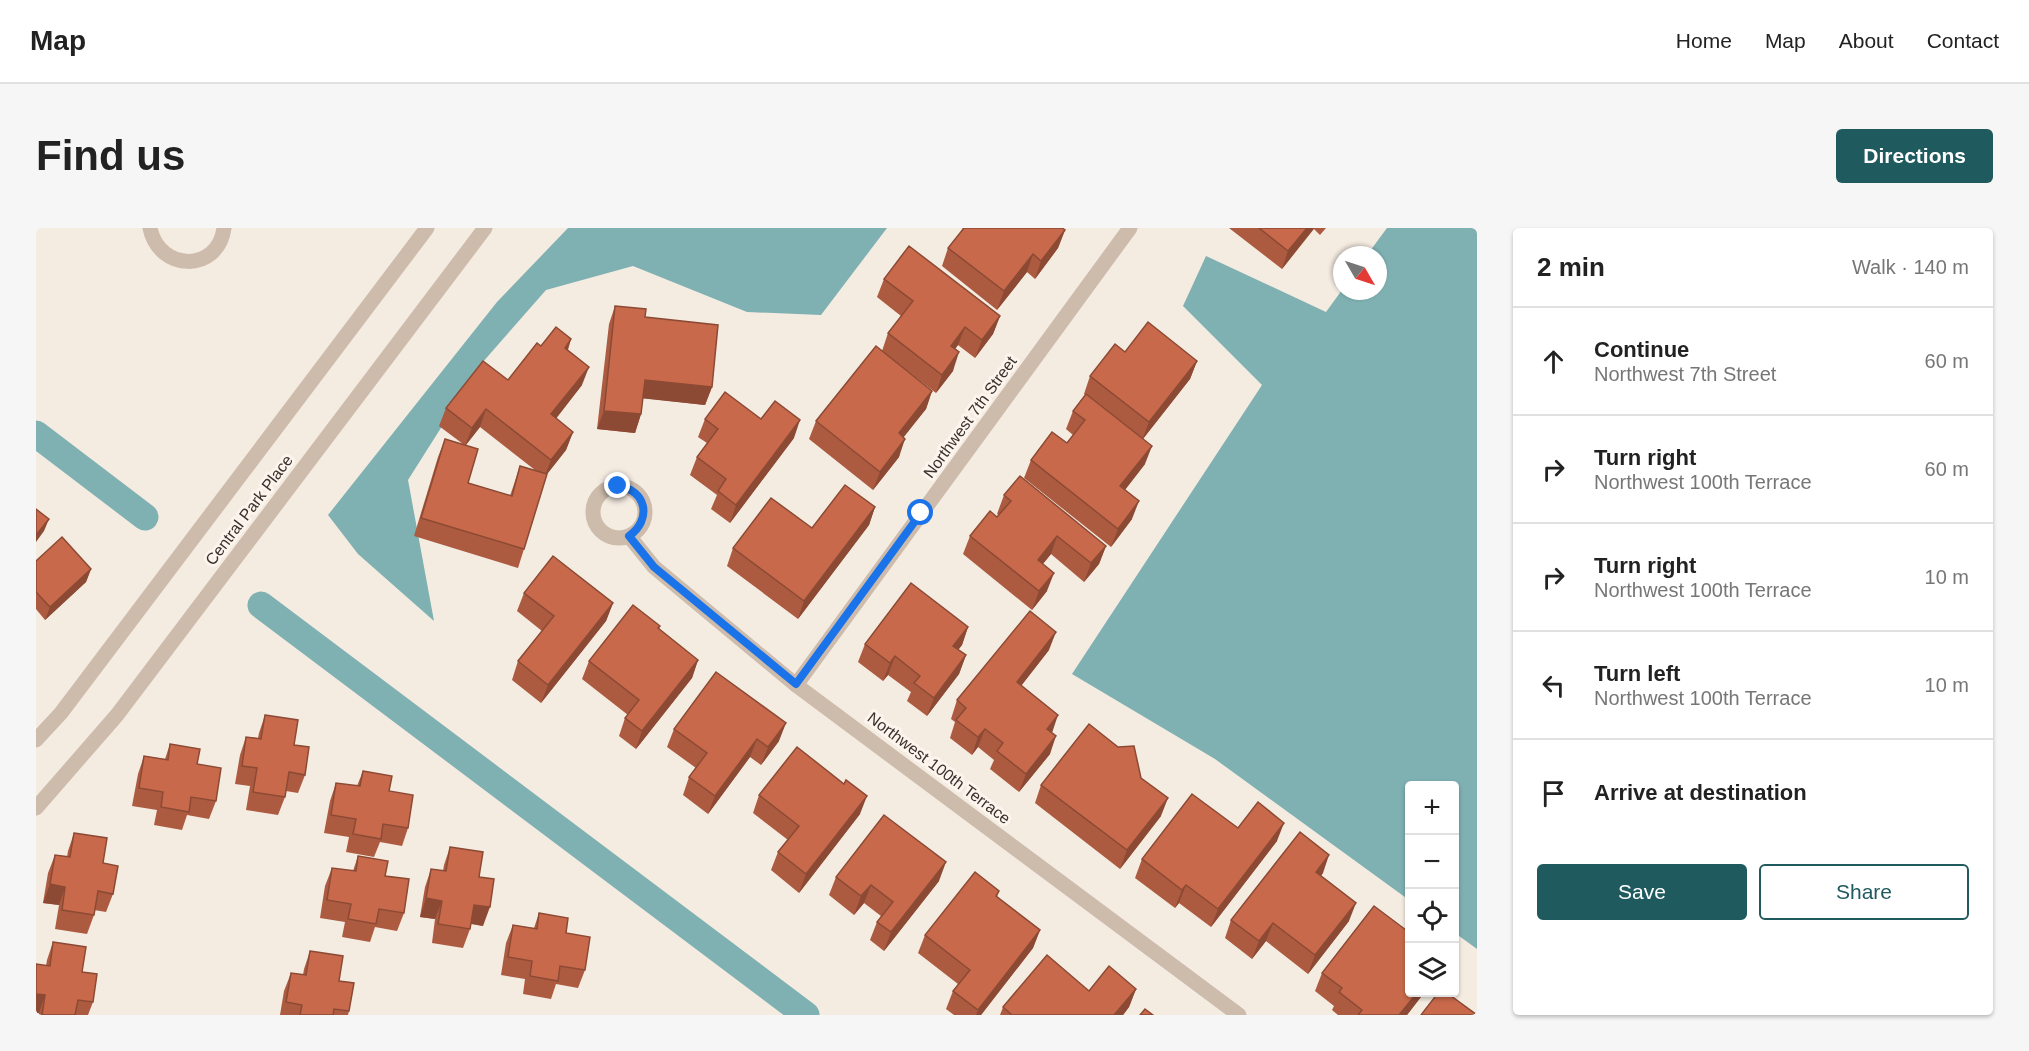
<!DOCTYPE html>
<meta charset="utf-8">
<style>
:root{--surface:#fff;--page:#f6f6f6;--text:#222;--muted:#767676;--line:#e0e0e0;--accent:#1f5a5e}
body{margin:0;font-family:Helvetica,sans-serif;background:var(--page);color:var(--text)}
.controls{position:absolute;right:18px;bottom:18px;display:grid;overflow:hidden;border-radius:6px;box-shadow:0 2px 4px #0004}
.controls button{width:54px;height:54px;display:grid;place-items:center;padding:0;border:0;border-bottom:2px solid var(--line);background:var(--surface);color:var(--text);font:30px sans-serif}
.compass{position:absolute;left:1297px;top:18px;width:54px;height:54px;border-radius:50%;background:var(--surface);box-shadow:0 2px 4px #0004;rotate:129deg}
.stop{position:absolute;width:18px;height:18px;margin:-14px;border:4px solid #1a73e8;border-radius:50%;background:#fff}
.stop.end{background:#1a73e8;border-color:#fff;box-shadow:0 2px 6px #0008}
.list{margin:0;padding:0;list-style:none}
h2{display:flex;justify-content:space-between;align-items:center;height:78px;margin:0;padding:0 24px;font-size:26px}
h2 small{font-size:20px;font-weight:400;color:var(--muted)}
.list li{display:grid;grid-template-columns:39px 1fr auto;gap:18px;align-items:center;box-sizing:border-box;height:108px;padding:0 24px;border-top:2px solid var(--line)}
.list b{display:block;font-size:22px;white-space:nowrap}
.list p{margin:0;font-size:20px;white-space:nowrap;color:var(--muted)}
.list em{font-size:20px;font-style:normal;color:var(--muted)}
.actions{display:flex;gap:12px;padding:18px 24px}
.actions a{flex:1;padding:14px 0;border:2px solid var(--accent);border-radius:6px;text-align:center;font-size:21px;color:var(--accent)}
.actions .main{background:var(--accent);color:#fff}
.icon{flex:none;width:33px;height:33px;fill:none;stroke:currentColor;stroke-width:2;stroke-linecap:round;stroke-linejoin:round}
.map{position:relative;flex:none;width:1441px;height:787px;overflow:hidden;border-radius:6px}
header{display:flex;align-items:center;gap:36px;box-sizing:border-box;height:84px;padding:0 30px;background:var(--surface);border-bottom:2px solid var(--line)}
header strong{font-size:28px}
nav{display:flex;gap:33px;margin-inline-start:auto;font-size:21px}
.intro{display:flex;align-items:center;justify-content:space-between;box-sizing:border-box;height:144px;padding:0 36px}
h1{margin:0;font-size:42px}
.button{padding:15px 27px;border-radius:6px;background:var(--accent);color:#fff;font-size:21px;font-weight:700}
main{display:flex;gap:36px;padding:0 36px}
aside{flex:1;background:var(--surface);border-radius:6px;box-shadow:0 2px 4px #0004}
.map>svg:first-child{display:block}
.water{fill:#7fb0b2}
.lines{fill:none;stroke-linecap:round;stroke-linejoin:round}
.canal{stroke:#7fb0b2;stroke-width:27}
.minor{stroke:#cdbbac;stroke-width:15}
.wall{fill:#ac5a40;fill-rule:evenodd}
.shaded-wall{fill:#8c4a34}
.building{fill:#c8694b;stroke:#8c4a34;stroke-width:1.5}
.route{stroke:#1a73e8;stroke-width:8}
.labels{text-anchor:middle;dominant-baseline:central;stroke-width:6;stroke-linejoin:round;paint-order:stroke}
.street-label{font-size:16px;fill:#3b302b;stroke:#fbf5ee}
</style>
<header>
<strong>Map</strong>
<nav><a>Home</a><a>Map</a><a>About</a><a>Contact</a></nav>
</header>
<div class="intro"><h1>Find us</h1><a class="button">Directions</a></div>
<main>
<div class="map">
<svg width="1441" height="787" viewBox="0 0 1441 787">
<rect width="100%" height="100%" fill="#f4ebe1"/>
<g class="water">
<polygon points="532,0 851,0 785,87 711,84 597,38 510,62 446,135 372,252 398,393 322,326 292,287 461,74"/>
<polygon points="1351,0 1441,0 1441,721 1419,705 1418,558 1374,558 1373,672 1179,531 1036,446 1226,157 1147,78 1170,28 1290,84 1306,62 1342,63 1342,27 1331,27"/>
</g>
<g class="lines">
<g class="canal">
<polyline points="0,206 109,289"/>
<polyline points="225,377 770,787"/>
</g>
<g class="minor">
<path d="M114,0C123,44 182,45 188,0"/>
<circle cx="583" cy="284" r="26"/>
<polyline points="593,308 618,339 760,457 1203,787"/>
<polyline points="760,457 1094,0"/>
<polyline points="0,512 25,485 391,0"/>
<polyline points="0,580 81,487 449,0"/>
</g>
</g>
<g class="wall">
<polygon points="926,0 1026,0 1029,2 1022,20 999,51 991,44 961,82 906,38 912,20 927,1"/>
<polygon points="1193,0 1290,0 1284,7 1278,1 1246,41"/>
<polygon points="848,51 964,88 957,106 939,130 922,117 919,121 917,143 900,165 861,135 896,163 890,181 867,209 863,229 837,262 773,211 780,193 846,123 852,105 865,88 841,69"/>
<polygon points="579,78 609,89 676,159 669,177 607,170 605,186 599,205 561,201 573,96"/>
<path d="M535,111L532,122L546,157L520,190L537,204L530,222L511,246L488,321L482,340L378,308L402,229L409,211L427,216L403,198L410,180L472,152L505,118ZM444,199L499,242L484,238L474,268L432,255L430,217Z"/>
<polygon points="1089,124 1161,133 1154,151 1107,211 1109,236 1089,262 1096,291 1075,319 988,250 995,232 1031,215 1037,207 1030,201 1037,183 1049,167 1048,166 1054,148"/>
<polygon points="669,191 725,191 758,210 694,295 675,281 681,267 654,247 661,229 671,215 662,209"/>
<polygon points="968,267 1070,318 1063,336 1048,354 1015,326 1007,336 1011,363 996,382 927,326 934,308 961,289 963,287 961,286"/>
<polygon points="839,279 833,297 762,391 691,338 697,320 776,300"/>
<polygon points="0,333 55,341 50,354 9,392 0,381"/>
<polygon points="488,365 577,375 570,393 505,475 476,452 482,433 506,403 481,383"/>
<polygon points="624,398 623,401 662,432 656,450 600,521 583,508 589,490 592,487 546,451 553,433"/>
<polygon points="932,399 926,417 922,422 930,427 923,446 891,488 871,473 875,464 852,447 847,453 822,434 829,416"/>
<polygon points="1013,422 985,458 1016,505 1014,526 983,564 954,541 958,532 942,519 936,527 914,510 919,494 915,491 921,472"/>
<polygon points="229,487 258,517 269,547 262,565 250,563 249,569 242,587 210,582 214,558 199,556 204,527 210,509 222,510 223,505"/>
<polygon points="638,501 743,513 725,537 714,529 672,586 647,567 653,549 660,540 631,519"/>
<polygon points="134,516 161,536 180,573 173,591 151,587 146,602 118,597 121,582 96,578 102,546 108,528 129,531"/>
<polygon points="327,543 353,563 372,600 366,618 344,614 338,629 310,624 313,609 288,605 294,573 300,555 321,558"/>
<polygon points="1105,550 1125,588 1084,641 999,575 1005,557"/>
<polygon points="723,567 824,586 763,665 735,642 742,624 752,612 717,585"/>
<polygon points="1202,600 1241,613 1175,699 1143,675 1139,680 1099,650 1106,631"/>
<polygon points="38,605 67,635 77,666 70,684 58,682 58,687 51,706 19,701 23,677 7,675 12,645 19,627 31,629 32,623"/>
<polygon points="414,619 443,649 447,698 435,696 434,701 427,720 396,715 399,691 384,689 389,659 395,641 407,643 408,637"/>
<polygon points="322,628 349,648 368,685 361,703 339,699 334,714 306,709 309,694 284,690 289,658 296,640 317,643"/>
<polygon points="1287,645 1285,648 1313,693 1272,746 1230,713 1216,731 1189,710 1195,692"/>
<polygon points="800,649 903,653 848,723 834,712 841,694 845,688 828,675 818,687 793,667"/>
<polygon points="963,663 961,669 1004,702 997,720 945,787 918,787 910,781 917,763 922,756 882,725 889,707"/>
<polygon points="503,685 530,705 549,742 542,760 520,756 515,771 487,766 489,751 465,747 470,715 477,697 498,700"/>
<polygon points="17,714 46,744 57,774 52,787 2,787 3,785 0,785 0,736 10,738 11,732"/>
<polygon points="274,723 303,753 313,783 312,787 244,787 248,763 255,745 267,747 268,741"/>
<polygon points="1286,745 1374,765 1388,765 1371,787 1302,787 1296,782 1298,778 1279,763"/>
<polygon points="1100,761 1093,779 1087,787 964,787 967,779 1053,763"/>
</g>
<g class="shaded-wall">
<polygon points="1271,0 1278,0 1246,41 1252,23"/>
<polygon points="1029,2 1022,20 999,51 1005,33"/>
<polygon points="997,26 991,44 961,82 968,63"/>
<polygon points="964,88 957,106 939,130 946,112"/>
<polygon points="929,99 922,117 908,136 915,118"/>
<polygon points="535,111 529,129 529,120"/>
<polygon points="923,124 917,143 900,165 906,147"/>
<polygon points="1161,133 1154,151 1106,212 1113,194"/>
<polygon points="553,139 546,157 509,205 515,186"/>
<polygon points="609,152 676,159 669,177 603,170"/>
<polygon points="896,163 890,181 856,224 863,205"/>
<polygon points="450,181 444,199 429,218 436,200"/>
<polygon points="568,183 605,186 599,205 561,201"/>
<polygon points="764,192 758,210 694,295 700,277"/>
<polygon points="537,204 530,222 508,250 515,232"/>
<polygon points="869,211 863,229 837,262 844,244"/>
<polygon points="1116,218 1109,236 1077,277 1084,258"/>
<polygon points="1103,273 1096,291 1075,319 1082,301"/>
<polygon points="839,279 833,297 762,391 768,373"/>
<polygon points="13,291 8,303 0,314 0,307"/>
<polygon points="1021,308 1015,326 995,350 1002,332"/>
<polygon points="1070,318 1063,336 1048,354 1055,335"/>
<polygon points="55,341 50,354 9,392 14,379"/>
<polygon points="1018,345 1011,363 996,382 1003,363"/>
<polygon points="577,375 570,393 505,475 512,457"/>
<polygon points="932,399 926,417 911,436 917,418"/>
<polygon points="1020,404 1013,422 974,472 981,454"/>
<polygon points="930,427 923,446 891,488 898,470"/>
<polygon points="859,428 852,447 847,453 854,435"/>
<polygon points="662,432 656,450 600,521 606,503"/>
<polygon points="1022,487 1016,505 1011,501"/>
<polygon points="750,495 743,513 725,537 732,519"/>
<polygon points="949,501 942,519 936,527 942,509"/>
<polygon points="1020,508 1014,526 983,564 990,546"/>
<polygon points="721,511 714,529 672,586 679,568"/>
<polygon points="831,568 824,586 763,665 770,646"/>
<polygon points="1132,570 1125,588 1084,641 1091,622"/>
<polygon points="1248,595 1241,613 1175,699 1182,681"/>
<polygon points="1293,627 1287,645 1273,662 1280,644"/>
<polygon points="910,634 903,653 848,723 855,704"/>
<polygon points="14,656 29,659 23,677 7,675"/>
<polygon points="835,657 828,675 818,687 825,668"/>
<polygon points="1150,657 1143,675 1139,680 1146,662"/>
<polygon points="390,670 406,673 399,691 384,689"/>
<polygon points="1320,675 1313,693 1272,746 1279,727"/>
<polygon points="438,677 454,679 447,698 432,695"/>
<polygon points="1237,695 1230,713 1216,731 1223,713"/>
<polygon points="1004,702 997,720 945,787 940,787 942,782"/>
<polygon points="1100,761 1093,779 1087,787 1078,787"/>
<polygon points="1381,765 1388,765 1371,787 1363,787"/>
<polygon points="0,766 9,767 3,785 0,785"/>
</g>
<g class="building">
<polygon points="928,0 1026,0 1029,2 1005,33 997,26 968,63 912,20"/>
<polygon points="1223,0 1271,0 1252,23"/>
<polygon points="873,18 964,88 946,112 929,99 915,118 923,124 906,147 852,105 877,73 848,51"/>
<polygon points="579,78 610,81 609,89 682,97 676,159 609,152 605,186 568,183"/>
<polygon points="1112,94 1161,133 1113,194 1054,148 1079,116 1089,124"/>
<polygon points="520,99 535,111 529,120 553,139 515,186 537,204 515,232 450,181 436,200 410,180 447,133 472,152 501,115 505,118"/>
<polygon points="840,118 896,163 863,205 869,211 844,244 780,193"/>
<polygon points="689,164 725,191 739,173 764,192 700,277 682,263 690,251 661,229 682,201 669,191"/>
<polygon points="1050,166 1116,218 1084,258 1103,273 1082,301 995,232 1016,204 1031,215 1049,192 1037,183"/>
<polygon points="409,211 442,221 432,255 476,268 484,238 511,246 488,321 385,290"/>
<polygon points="984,248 1070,318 1055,335 1021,308 1002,332 1018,345 1003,363 934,308 954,283 961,289 975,273 968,267"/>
<polygon points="809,257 839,279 768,373 697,320 735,270 776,300"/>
<polygon points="0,281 13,291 0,307"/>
<polygon points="26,309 55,341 14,379 0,364 0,333"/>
<polygon points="517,328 577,375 512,457 482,433 518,388 488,365"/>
<polygon points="875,355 932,399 917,418 930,427 898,470 878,455 884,448 859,428 854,435 829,416"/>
<polygon points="597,377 624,398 622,400 662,432 606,503 589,490 603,472 553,433"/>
<polygon points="994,383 1020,404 981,454 1022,487 1011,501 1020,508 990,546 961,523 967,515 949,501 942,509 920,492 930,480 921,472"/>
<polygon points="680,444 750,495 732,519 721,511 679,568 653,549 671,525 638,501"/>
<polygon points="229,487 262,492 258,517 273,519 269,547 253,544 249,569 217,564 221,540 206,538 210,509 225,511"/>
<polygon points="1053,496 1082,519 1098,518 1105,550 1132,570 1091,622 1005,557"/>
<polygon points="134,516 164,521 161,536 185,540 180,573 155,569 153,584 125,579 127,564 103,560 108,528 132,532"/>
<polygon points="761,519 808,556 810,552 831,568 770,646 742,624 763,598 723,567"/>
<polygon points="327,543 356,548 353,563 377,567 372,600 347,596 345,611 317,606 320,591 295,587 300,555 324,558"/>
<polygon points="1156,566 1202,600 1222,574 1248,595 1182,681 1150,657 1146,662 1106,631"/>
<polygon points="848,587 910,634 855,704 841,694 857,674 835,657 825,668 800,649"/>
<polygon points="1264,604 1293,627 1280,644 1320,675 1279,727 1237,695 1223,713 1195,692"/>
<polygon points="38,605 71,610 67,635 82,638 77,666 62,663 58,687 26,682 29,659 14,656 19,627 34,629"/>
<polygon points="414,619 447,624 443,649 458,651 454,679 438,677 434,701 402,696 406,673 390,670 395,641 410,643"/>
<polygon points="322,628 352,633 349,648 373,651 368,685 343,681 340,696 312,691 315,676 291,672 296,640 320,643"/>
<polygon points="939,644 963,663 960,668 1004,702 942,782 917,763 934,742 889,707"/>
<polygon points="1338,678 1374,705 1374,765 1381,765 1363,787 1322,787 1326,782 1303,764 1306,760 1286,745"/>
<polygon points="503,685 532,690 530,705 554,709 549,742 524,738 522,753 494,748 496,733 472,729 477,697 501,701"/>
<polygon points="17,714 50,719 46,744 61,746 57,774 42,772 39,787 6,787 9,767 0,766 0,736 14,738"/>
<polygon points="274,723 307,728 303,753 318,755 313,783 298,781 297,787 264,787 266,777 250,774 255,745 270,747"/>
<polygon points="1011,727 1053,763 1073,738 1100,761 1078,787 976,787 967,779"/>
<polygon points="1402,765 1411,765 1441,787 1385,787"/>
<polygon points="1109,781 1117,787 1104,787"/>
</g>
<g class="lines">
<path class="route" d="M582,258C611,262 616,292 593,308L618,339L760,456L885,285"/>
</g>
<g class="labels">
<g class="street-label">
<text transform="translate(934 189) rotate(-54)">Northwest 7th Street</text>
<text transform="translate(213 282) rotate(-53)">Central Park Place</text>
<text transform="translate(903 540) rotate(37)">Northwest 100th Terrace</text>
</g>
</g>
</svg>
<div class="controls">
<button>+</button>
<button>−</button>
<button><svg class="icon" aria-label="locate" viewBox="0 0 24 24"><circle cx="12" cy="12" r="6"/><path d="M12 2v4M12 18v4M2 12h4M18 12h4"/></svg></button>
<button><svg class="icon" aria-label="layers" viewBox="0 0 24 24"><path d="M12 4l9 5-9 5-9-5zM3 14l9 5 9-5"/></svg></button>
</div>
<svg class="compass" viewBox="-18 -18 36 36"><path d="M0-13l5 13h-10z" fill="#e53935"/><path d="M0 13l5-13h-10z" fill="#767676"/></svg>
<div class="stop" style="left:885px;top:285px"></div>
<div class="stop end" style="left:582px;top:258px"></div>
</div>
<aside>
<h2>2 min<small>Walk · 140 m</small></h2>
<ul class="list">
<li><svg class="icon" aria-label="ahead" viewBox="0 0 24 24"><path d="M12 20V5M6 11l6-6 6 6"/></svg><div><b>Continue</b><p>Northwest 7th Street</p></div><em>60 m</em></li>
<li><svg class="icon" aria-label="right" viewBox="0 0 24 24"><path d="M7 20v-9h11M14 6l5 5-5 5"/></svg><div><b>Turn right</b><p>Northwest 100th Terrace</p></div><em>60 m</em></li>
<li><svg class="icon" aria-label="right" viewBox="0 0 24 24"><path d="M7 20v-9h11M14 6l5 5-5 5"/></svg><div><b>Turn right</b><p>Northwest 100th Terrace</p></div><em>10 m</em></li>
<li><svg class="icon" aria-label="left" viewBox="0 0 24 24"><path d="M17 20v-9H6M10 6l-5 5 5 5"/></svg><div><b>Turn left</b><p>Northwest 100th Terrace</p></div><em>10 m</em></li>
<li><svg class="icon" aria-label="arrive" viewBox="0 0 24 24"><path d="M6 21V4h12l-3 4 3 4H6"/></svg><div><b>Arrive at destination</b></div></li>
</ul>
<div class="actions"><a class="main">Save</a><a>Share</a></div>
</aside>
</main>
